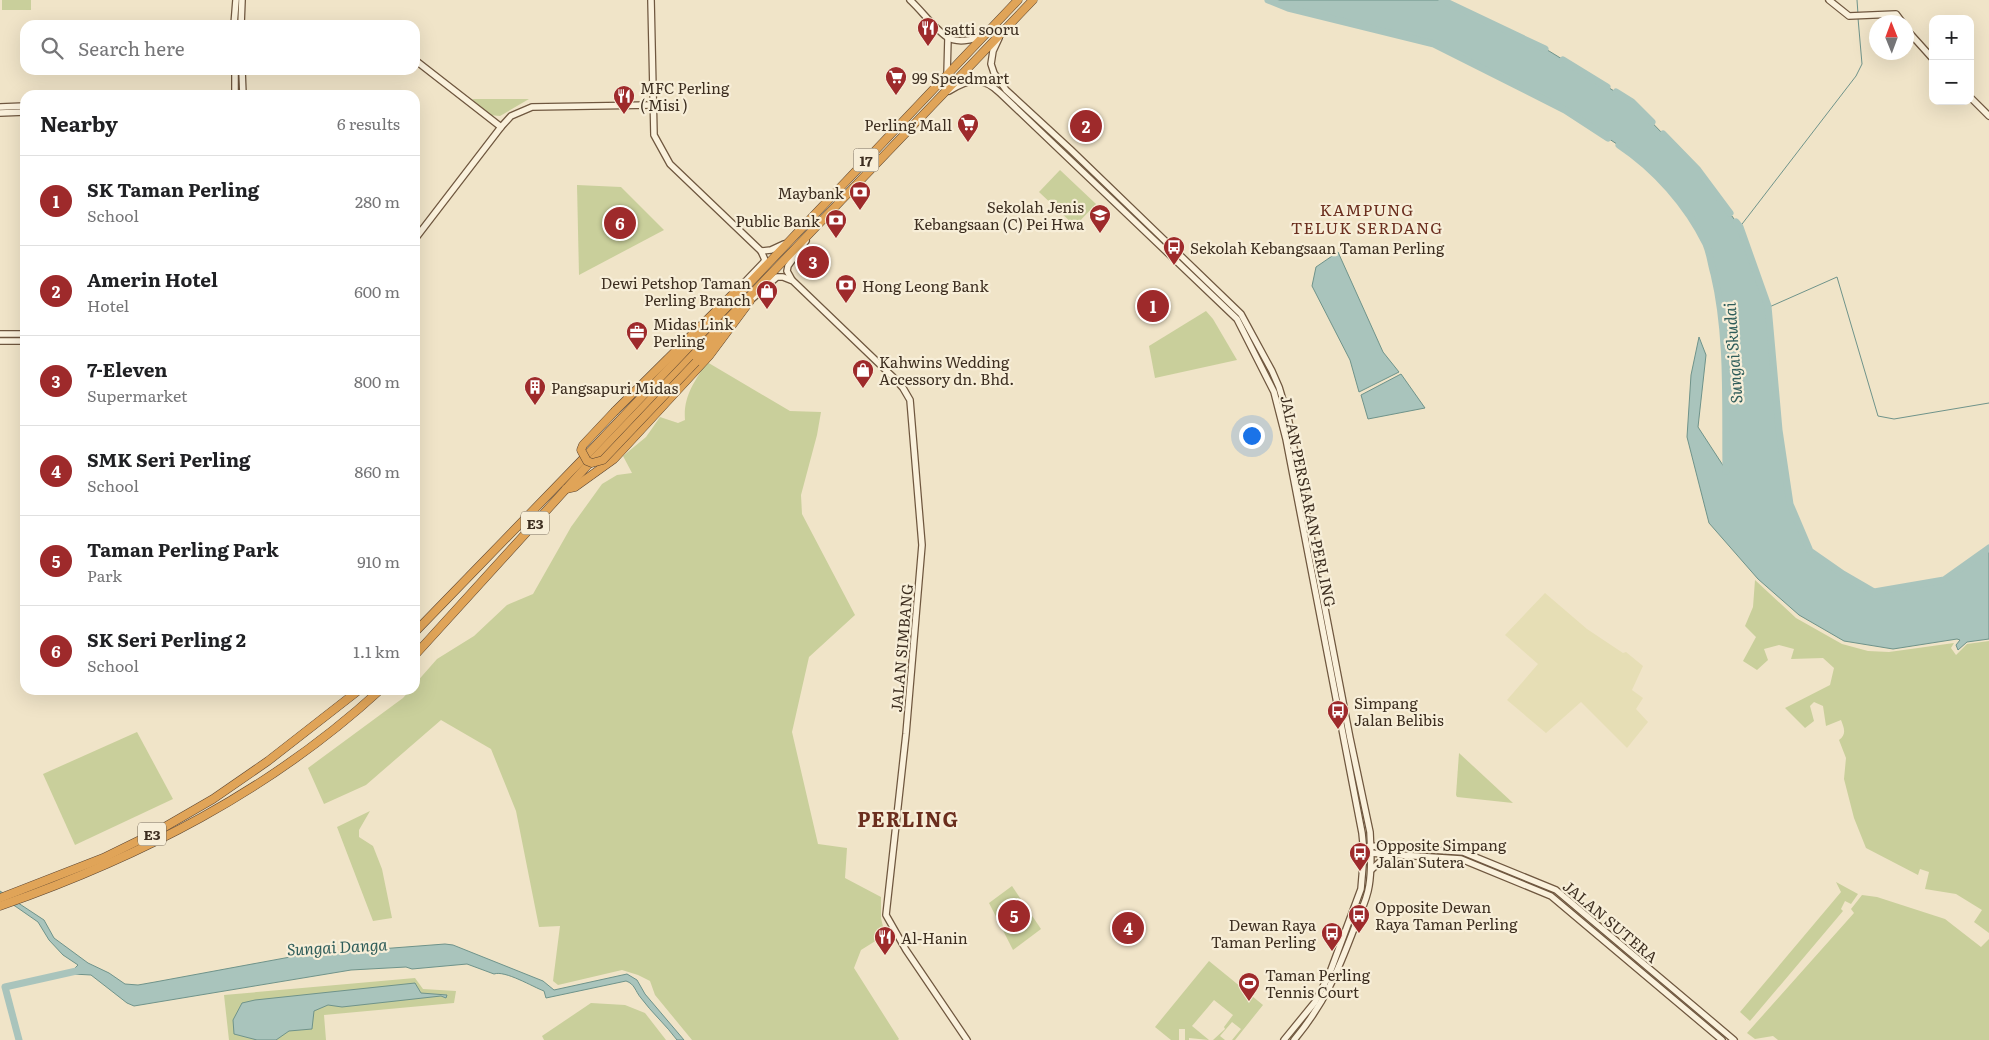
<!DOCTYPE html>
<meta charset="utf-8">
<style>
:root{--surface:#fff;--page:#f2f2f2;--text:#202124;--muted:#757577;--line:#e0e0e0;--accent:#9e2a2b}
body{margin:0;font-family:Literata,serif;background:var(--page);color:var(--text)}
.controls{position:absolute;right:15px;top:15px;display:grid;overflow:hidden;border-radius:10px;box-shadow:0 5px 20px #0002}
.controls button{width:45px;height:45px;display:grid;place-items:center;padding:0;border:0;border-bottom:1px solid var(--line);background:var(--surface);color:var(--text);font:25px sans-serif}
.compass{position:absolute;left:1869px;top:15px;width:45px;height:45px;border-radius:50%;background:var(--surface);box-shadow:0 5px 20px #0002;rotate:359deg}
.you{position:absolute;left:1251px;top:435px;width:18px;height:18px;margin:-12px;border:4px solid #fff;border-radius:50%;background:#1a73e8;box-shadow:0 0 0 8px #1a73e833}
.badge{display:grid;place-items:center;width:32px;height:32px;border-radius:50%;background:var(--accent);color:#fff;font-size:16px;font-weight:700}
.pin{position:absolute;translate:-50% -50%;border:2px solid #fff;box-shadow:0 1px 5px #0006}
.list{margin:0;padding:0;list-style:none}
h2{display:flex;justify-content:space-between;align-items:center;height:65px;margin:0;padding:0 20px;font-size:21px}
h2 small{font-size:16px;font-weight:400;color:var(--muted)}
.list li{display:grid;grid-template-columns:32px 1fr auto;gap:15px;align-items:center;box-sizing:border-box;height:90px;padding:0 20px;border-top:1px solid var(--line)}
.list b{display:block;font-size:19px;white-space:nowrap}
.list p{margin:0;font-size:16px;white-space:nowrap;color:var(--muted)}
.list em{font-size:16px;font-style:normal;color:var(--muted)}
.icon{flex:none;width:28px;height:28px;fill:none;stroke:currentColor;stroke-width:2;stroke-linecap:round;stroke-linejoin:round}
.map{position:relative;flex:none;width:1989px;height:1040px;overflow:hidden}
.search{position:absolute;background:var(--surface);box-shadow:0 5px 20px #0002;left:20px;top:20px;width:400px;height:55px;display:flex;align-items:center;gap:12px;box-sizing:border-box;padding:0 18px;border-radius:15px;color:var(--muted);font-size:19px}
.panel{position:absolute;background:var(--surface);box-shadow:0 5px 20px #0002;left:20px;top:90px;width:400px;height:605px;border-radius:15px}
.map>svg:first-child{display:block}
.farmland{fill:#e6deb5}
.green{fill:#c9cf9b}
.water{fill:#a9c4bc;stroke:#6f938a}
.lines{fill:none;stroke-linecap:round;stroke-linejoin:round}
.stream{stroke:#6f938a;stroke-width:1}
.river{stroke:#a9c4bc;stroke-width:7}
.secondary-casing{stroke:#6f573f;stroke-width:8}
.highway-casing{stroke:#5b4430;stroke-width:9}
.secondary{stroke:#faf1dc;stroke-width:5.5}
.highway{stroke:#e0a458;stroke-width:8}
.highway-bridge-casing{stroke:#5b4430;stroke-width:9;stroke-linecap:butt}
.highway-bridge{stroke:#e0a458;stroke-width:8}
.labels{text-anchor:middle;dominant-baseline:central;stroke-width:4.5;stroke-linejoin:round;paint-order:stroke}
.shield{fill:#f7eed8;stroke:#756857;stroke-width:1}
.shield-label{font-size:14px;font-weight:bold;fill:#3d2e20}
.poi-label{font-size:15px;fill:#3d2e20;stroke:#f7eed8;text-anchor:start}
.street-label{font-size:15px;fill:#3d2e20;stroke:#f7eed8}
.neighbourhood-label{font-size:16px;letter-spacing:1px;fill:#6b2e1e;stroke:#f7eed8}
.water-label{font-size:16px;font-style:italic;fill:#2f5d5a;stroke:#f7eed8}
.district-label{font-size:20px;font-weight:bold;letter-spacing:1px;fill:#6b2e1e;stroke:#f7eed8}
</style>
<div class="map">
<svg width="1989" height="1040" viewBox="0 0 1989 1040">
<rect width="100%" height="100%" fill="#f0e4c8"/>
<polygon class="farmland" points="1545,593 1587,629 1623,653 1626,652 1643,666 1632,690 1643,698 1636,709 1648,722 1627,748 1581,702 1546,733 1507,700 1538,664 1505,635"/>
<g class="green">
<rect x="2" y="0" width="29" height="10"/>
<polygon points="472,99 529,99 500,116 489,115"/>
<polygon points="1060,170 1096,204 1075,226 1039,192"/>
<polygon points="577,185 621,187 664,230 579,275"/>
<polygon points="1206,311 1213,319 1237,360 1155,378 1149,346"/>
<path d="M707,362L790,411L821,412L817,435L801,495L802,514L855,615L809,657L792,732L818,844L847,848L845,878L881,897V918L885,935L861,950L854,968L899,1039L898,1040H692L655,995L650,981L638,975L622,970L558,985L553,981L560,926L539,927L516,811L491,749L441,720L366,785L324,804L308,768L403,698L410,690H415V684L437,659L474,636L507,605L533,594L571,527L602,484L617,475L632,473L623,456L646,437L660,417L678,423L685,420C683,396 695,381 707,362Z"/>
<path d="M1755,580L1796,618L1842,644L1868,651L1889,652L1954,643L1951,648L1956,655L1967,644L1989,641V933L1974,922L1982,910L1956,894L1925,889L1929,872L1920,869L1918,875L1866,848L1854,818L1844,779L1846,758L1839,740C1847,734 1844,728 1841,720L1826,726L1823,706L1814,702L1810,706L1814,721L1805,728L1785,708L1830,685L1834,668L1823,658L1791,659L1794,649L1779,645L1764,649L1768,660L1757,670L1743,661L1756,637L1745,626L1753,607Z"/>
<polygon points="137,732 173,799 75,845 43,774"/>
<polygon points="1459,753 1513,803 1457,797 1456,795"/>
<polygon points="370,811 359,830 359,837 373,846 382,869 392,918 373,921 337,827"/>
<polygon points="1836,882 1858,894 1851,904 1845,901 1841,909 1843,911 1750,1021 1740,1012 1841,892"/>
<polygon points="1012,886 1041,929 1013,950 989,903"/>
<polygon points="1862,895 1877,897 1945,919 1981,947 1989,939 1989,1040 1778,1040 1773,1036 1755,1039 1747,1033 1854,913 1851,909"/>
<polygon points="1209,961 1263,1005 1235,1040 1232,1040 1241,1029 1232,1022 1220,1036 1225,1040 1213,1040 1225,1029 1224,1027 1233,1015 1214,1000 1192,1026 1209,1040 1189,1038 1189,1040 1185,1040 1185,1029 1179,1029 1179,1040 1171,1040 1155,1027"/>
<polygon points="415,978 423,989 456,991 454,1003 324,1015 326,1040 229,1040 224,995"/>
<polygon points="591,1003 625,1005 645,1013 666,1040 544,1040 542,1036"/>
</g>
<g class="water">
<polygon points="1268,0 1442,0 1549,51 1632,102 1698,170 1740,227 1768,306 1779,430 1790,504 1810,551 1843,574 1874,592 1944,580 1989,548 1989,639 1967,642 1958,650 1956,645 1960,640 1957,639 1893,649 1844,641 1799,615 1758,579 1709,523 1687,437 1691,375 1699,337 1706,355 1698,427 1726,470 1725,366 1719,295 1707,246 1687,212 1661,179 1626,150 1565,110 1434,44 1288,8"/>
<polygon points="1338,252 1383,352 1399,372 1359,392 1350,360 1312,286 1316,267"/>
<polygon points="1401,374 1425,408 1368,419 1361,395"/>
<path d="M0,891L44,920L54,938L88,963L109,973L125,984L138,985L155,982L301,955L445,944L453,945L543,981L554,990L627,974L637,980L645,994L684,1040H677C666,1025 652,1013 641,998C635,991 635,984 626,981L546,998L544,991C533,987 505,970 494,974L467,964L412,969L406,967L351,970L134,1006L127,1003L91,975L73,974V970L78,965L63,955L49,940L38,922L15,906L0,898Z"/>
<polygon points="415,983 421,993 447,995 446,998 441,996 342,1007 328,1005 314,1011 312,1029 289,1031 276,1040 257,1040 234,1034 233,1020 242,1003 255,1000"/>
</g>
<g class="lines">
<g class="stream">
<polyline points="1857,0 1858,14"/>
<polyline points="1739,228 1856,76 1862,64 1858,18"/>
<polyline points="1767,308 1837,277 1878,416 1894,419 1989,403"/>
</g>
<g class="river">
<polyline points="1268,0 1288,8 1434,44 1565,110 1608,138"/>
<polyline points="1442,0 1545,49"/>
<polyline points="1563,60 1607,87"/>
<polyline points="1616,92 1632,102 1652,122"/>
<polyline points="1663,134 1698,170 1730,213"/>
<path d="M1619,145C1655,169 1687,205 1706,244C1710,253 1711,264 1714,274C1729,337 1725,406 1726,471"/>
<polyline points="1736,222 1740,227 1768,306 1779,430 1790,504 1810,551 1843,574 1874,592 1944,580 1989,548"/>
<polyline points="19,1040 5,987 81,970"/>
</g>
<g class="secondary-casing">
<g id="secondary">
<polyline points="651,0 654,135 670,164 761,251 765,260 763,263 741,286"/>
<path d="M910,0C921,10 935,29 947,37C956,43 973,41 982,35"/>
<polyline points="1829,0 1849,16 1896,14 1902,22"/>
<polyline points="234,25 236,0"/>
<polyline points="241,25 242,0"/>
<polyline points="1906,29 1933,59"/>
<path d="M999,38L993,51L991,64L994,73L1006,90L1070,149L1241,314L1272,371L1279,387L1288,417L1350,738L1370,832C1371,850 1372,869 1369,886C1367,900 1360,913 1355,926C1338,971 1325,1003 1294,1040"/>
<polyline points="415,60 501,127"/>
<polyline points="235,70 235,95"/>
<polyline points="242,70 243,95"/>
<polyline points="947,75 948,38"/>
<path d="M949,91C970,78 982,76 1000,93L1237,319L1274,392L1286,439L1362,833L1364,853L1361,889L1329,975L1315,1002L1284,1040"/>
<polyline points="1970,97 1989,116"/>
<polyline points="0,107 25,106"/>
<polyline points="0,113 25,112"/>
<polyline points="415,239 501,127 511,116 532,107 652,105"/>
<polyline points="761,251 771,250 784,244"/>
<polyline points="792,280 787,271 788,266 806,241"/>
<polyline points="752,299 777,277 783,277 793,281 893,377 903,388 910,400 922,545 906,734 886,915 906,950 967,1040"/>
<polyline points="0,334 25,334"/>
<polyline points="0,341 25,341"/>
<polyline points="1369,846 1463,852 1556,890 1734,1040"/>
<polyline points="1369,853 1461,859 1551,896 1722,1040"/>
<polyline points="1371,870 1382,860 1390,856"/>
</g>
</g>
<g class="highway-casing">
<g id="highway">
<polyline points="696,362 719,336"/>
<polyline points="615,411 739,288"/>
<polyline points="566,489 575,487 614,459 709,356 750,301"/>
<polyline points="415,632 580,462 1018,0"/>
<polyline points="415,655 586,467 1033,0"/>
<polyline points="0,898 103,858 156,832 213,799 268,761 359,690"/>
<path d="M0,906C140,857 270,791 380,690"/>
</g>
</g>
<use href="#secondary" class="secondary"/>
<use href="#highway" class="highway"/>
<g class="highway-bridge-casing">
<polyline id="highway-bridge" points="615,411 583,445 581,450 587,461 592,463 603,460 696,362"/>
</g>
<use href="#highway-bridge" class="highway-bridge"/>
</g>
<defs>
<g id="restaurant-pin" transform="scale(1.125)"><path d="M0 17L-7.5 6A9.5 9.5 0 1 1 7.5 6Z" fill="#9e2a2b" stroke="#f7eed8"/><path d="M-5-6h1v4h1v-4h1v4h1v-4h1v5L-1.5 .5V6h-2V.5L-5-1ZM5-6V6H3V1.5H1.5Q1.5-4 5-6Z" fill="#fff"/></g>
<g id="supermarket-pin" transform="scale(1.125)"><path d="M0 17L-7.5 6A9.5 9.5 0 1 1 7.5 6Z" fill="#9e2a2b" stroke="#f7eed8"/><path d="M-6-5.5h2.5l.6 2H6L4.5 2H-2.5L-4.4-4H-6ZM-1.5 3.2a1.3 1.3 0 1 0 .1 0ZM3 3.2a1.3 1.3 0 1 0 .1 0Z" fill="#fff"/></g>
<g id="bank-pin" transform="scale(1.125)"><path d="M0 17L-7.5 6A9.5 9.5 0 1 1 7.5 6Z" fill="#9e2a2b" stroke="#f7eed8"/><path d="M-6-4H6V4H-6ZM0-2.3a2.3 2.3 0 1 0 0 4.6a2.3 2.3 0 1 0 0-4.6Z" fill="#fff"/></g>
<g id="school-pin" transform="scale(1.125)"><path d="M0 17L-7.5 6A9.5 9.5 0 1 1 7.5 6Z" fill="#9e2a2b" stroke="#f7eed8"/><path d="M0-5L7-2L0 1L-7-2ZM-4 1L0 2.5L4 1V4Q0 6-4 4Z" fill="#fff"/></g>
<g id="bus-pin" transform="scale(1.125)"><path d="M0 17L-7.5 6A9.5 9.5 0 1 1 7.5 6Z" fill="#9e2a2b" stroke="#f7eed8"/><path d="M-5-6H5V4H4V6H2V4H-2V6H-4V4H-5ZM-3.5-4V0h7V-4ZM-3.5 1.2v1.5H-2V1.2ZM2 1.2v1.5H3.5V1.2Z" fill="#fff"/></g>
<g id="shop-pin" transform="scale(1.125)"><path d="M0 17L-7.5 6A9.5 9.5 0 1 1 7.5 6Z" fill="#9e2a2b" stroke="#f7eed8"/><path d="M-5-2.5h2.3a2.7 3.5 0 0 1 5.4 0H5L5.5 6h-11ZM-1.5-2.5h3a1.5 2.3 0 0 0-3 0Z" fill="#fff"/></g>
<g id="office-pin" transform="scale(1.125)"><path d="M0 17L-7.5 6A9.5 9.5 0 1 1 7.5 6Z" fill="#9e2a2b" stroke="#f7eed8"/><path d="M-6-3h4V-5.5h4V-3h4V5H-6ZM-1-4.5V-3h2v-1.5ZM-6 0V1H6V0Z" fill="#fff"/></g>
<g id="building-pin" transform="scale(1.125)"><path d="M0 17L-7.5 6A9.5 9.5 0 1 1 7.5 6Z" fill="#9e2a2b" stroke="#f7eed8"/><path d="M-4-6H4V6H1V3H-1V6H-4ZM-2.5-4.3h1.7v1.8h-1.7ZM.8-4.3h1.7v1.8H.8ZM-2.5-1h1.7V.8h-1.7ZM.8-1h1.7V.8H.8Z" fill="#fff"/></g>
<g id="stadium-pin" transform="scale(1.125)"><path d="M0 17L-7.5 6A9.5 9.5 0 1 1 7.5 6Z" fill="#9e2a2b" stroke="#f7eed8"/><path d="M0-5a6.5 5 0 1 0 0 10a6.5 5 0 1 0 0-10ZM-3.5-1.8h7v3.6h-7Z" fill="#fff"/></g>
</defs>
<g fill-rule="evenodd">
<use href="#restaurant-pin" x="928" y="28"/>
<use href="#supermarket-pin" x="896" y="77"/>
<use href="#restaurant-pin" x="624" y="96"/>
<use href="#supermarket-pin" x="968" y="124"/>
<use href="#bank-pin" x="860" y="192"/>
<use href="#school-pin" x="1100" y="215"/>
<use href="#bank-pin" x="836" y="220"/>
<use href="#bus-pin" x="1174" y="247"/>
<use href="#bank-pin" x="846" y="285"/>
<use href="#shop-pin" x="767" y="291"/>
<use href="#office-pin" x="637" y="332"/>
<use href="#shop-pin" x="863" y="370"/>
<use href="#building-pin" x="535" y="387"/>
<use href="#bus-pin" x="1338" y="711"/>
<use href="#bus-pin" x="1360" y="853"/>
<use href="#bus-pin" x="1359" y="915"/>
<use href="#bus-pin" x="1332" y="933"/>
<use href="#restaurant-pin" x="885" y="937"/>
<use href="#stadium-pin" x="1249" y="983"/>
</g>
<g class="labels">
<g class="shield">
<rect x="853.5" y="148.5" width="25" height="23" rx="4"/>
<rect x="521" y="511.5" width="28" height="23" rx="4"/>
<rect x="138" y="822.5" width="28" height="23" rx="4"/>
</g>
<g class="shield-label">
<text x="866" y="160">17</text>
<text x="535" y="523">E3</text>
<text x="152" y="834">E3</text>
</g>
<g class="poi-label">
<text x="944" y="28">satti sooru</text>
<text x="912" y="77">99 Speedmart</text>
<text x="640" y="87">MFC Perling<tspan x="640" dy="17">( Misi )</tspan></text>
<text x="952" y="124" text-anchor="end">Perling Mall</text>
<text x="844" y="192" text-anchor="end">Maybank</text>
<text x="1084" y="206" text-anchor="end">Sekolah Jenis<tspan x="1084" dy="17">Kebangsaan (C) Pei Hwa</tspan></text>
<text x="820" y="220" text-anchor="end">Public Bank</text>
<text x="1190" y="247">Sekolah Kebangsaan Taman Perling</text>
<text x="751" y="282" text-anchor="end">Dewi Petshop Taman<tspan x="751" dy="17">Perling Branch</tspan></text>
<text x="862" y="285">Hong Leong Bank</text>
<text x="653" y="323">Midas Link<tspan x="653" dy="17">Perling</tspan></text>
<text x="879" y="361">Kahwins Wedding<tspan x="879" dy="17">Accessory dn. Bhd.</tspan></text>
<text x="551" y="387">Pangsapuri Midas</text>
<text x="1354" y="702">Simpang<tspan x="1354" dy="17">Jalan Belibis</tspan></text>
<text x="1376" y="844">Opposite Simpang<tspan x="1376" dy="17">Jalan Sutera</tspan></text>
<text x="1375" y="906">Opposite Dewan<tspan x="1375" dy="17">Raya Taman Perling</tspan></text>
<text x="1316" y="924" text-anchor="end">Dewan Raya<tspan x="1316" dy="17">Taman Perling</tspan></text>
<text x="901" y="937">Al-Hanin</text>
<text x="1265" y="974">Taman Perling<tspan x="1265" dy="17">Tennis Court</tspan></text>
</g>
<g class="street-label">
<text transform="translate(1309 501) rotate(78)">JALAN PERSIARAN PERLING</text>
<text transform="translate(901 648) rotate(-85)">JALAN SIMBANG</text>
<text transform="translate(1611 921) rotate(40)">JALAN SUTERA</text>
</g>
<g class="neighbourhood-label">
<text x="1367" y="209">KAMPUNG<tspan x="1367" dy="18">TELUK SERDANG</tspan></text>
</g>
<g class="water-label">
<text transform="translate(1732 353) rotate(-94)">Sungai Skudai</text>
<text transform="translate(337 946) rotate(-3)">Sungai Danga</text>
</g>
<g class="district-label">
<text x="908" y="818">PERLING</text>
</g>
</g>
</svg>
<div class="controls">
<button>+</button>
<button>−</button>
</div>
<svg class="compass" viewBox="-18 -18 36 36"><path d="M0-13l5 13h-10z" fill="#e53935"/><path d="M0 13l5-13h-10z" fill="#757577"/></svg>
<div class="you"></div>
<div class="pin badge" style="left:1153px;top:306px">1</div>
<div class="pin badge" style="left:1086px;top:126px">2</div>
<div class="pin badge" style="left:813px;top:262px">3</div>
<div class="pin badge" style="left:1128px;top:928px">4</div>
<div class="pin badge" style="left:1014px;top:916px">5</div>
<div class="pin badge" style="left:620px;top:223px">6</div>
<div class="search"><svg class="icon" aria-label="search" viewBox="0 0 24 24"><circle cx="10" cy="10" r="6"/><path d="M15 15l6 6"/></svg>Search here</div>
<section class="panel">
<h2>Nearby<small>6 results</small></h2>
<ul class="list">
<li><span class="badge">1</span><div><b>SK Taman Perling</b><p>School</p></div><em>280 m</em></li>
<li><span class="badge">2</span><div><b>Amerin Hotel</b><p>Hotel</p></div><em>600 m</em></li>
<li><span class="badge">3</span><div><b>7-Eleven</b><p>Supermarket</p></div><em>800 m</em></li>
<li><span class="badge">4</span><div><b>SMK Seri Perling</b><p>School</p></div><em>860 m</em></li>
<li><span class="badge">5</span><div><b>Taman Perling Park</b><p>Park</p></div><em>910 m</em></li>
<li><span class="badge">6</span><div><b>SK Seri Perling 2</b><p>School</p></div><em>1.1 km</em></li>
</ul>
</section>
</div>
